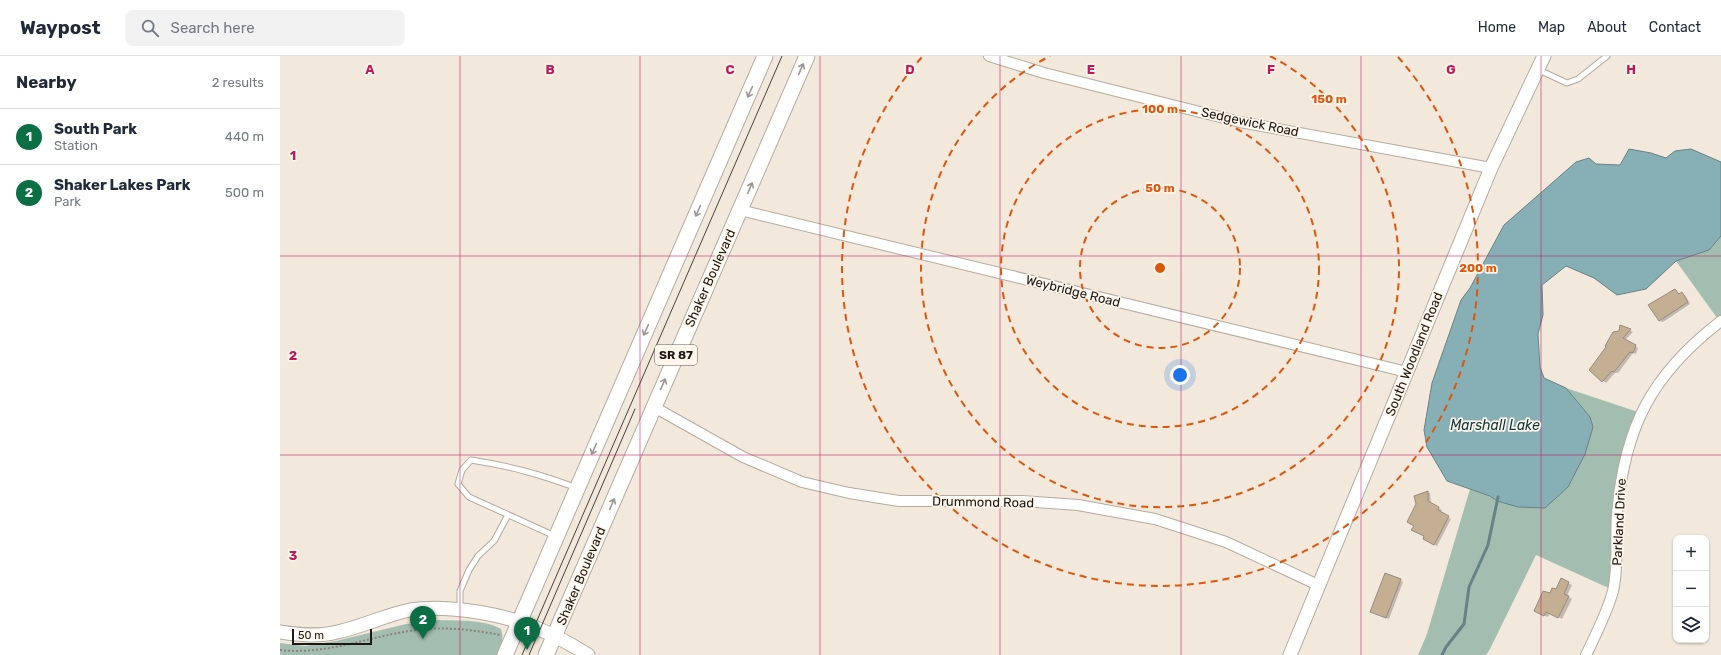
<!DOCTYPE html>
<meta charset="utf-8">
<style>
:root{--surface:#fff;--page:#f2f2f3;--text:#1f2937;--muted:#747a83;--line:#e0e1e3;--accent:#0b6e44}
body{margin:0;font-family:Rubik,sans-serif;background:var(--page);color:var(--text)}
.controls{position:absolute;right:12px;bottom:12px;display:grid;overflow:hidden;border-radius:8px;box-shadow:0 1px 3px #0004}
.controls button{width:36px;height:36px;display:grid;place-items:center;padding:0;border:0;border-bottom:1px solid var(--line);background:var(--surface);color:var(--text);font:20px sans-serif}
.scale{position:absolute;left:12px;bottom:10px;width:80px;box-sizing:border-box;padding-left:4px;border:2px solid #1c1814;border-top:0;font-size:11px;line-height:14px;white-space:nowrap;color:#1c1814;-webkit-text-stroke:3px #fef6eb;paint-order:stroke}
.you{position:absolute;left:900px;top:319px;width:14px;height:14px;margin:-10px;border:3px solid #fff;border-radius:50%;background:#1a73e8;box-shadow:0 0 0 6px #1a73e833}
.badge{display:grid;place-items:center;width:26px;height:26px;border-radius:50%;background:var(--accent);color:#fff;font-size:13px;font-weight:700}
.pin{position:absolute;translate:-50% -33px;filter:drop-shadow(0 1px 2px #0008)}
.pin::after{content:'';position:absolute;top:21px;width:14px;height:12px;background:inherit;clip-path:polygon(0 0,100% 0,50% 100%)}
.list{margin:0;padding:0;list-style:none}
h2{display:flex;justify-content:space-between;align-items:center;height:52px;margin:0;padding:0 16px;font-size:17px}
h2 small{font-size:13px;font-weight:400;color:var(--muted)}
.list li{display:grid;grid-template-columns:26px 1fr auto;gap:12px;align-items:center;box-sizing:border-box;height:56px;padding:0 16px;border-top:1px solid var(--line)}
.list b{display:block;font-size:15px;white-space:nowrap}
.list p{margin:0;font-size:13px;white-space:nowrap;color:var(--muted)}
.list em{font-size:13px;font-style:normal;color:var(--muted)}
.icon{flex:none;width:22px;height:22px;fill:none;stroke:currentColor;stroke-width:2;stroke-linecap:round;stroke-linejoin:round}
.map{position:relative;flex:none;width:1441px;height:599px;overflow:hidden}
header{display:flex;align-items:center;gap:24px;box-sizing:border-box;height:56px;padding:0 20px;background:var(--surface);border-bottom:1px solid var(--line)}
header strong{font-size:19px}
nav{display:flex;gap:22px;margin-inline-start:auto;font-size:14px}
.search{width:280px;height:36px;background:var(--page);display:flex;align-items:center;gap:10px;box-sizing:border-box;padding:0 14px;border-radius:8px;color:var(--muted);font-size:15px}
main{display:flex}
aside{flex:1;background:var(--surface)}
.map>svg:first-child{display:block}
.green{fill:#a3beb1}
.water{fill:#87b0b6;stroke:#678285}
.shadow{fill:#0003}
.lines{fill:none;stroke-linecap:round;stroke-linejoin:round}
.stream{stroke:#678285;stroke-width:3}
.building{fill:#c4af93;stroke:#958c80}
.lane-casing{stroke:#b5ab9f;stroke-width:7}
.street-casing{stroke:#b5ab9f;stroke-width:12}
.secondary-casing{stroke:#b5ab9f;stroke-width:15}
.primary-casing{stroke:#b5ab9f;stroke-width:17}
.path{stroke:#8a837a;stroke-width:2;stroke-dasharray:2 2;stroke-linecap:butt}
.lane{stroke:#fff;stroke-width:5}
.street{stroke:#fff;stroke-width:10}
.secondary{stroke:#fff;stroke-width:13}
.primary{stroke:#fff;stroke-width:15}
.tram{stroke:#4a443e;stroke-width:1}
.oneway{stroke:#999795}
.grid{fill:none;stroke:#c2185b;stroke-width:1;stroke-opacity:0.55}
.ring{fill:none;stroke:#de560c;stroke-width:2;stroke-dasharray:7 5}
.labels{text-anchor:middle;dominant-baseline:central;stroke-width:3.5;stroke-linejoin:round;paint-order:stroke}
.shield{fill:#fef6eb;stroke:#605b54;stroke-width:1}
.shield-label{font-size:12px;font-weight:bold;fill:#1c1814}
.street-label{font-size:13px;fill:#1c1814;stroke:#fef6eb}
.water-label{font-size:14px;font-style:italic;fill:#0f383d;stroke:#fef6eb}
.grid-label{font-size:13px;text-anchor:middle;font-weight:bold;fill:#c2185b;stroke:#fef6eb;stroke-width:3.5;stroke-linejoin:round;paint-order:stroke}
.centre{fill:#de560c;stroke:#fef6eb;stroke-width:2}
.ring-label{font-size:12px;text-anchor:middle;font-weight:bold;fill:#de560c;stroke:#fef6eb;stroke-width:3.5;stroke-linejoin:round;paint-order:stroke}
</style>
<header>
<strong>Waypost</strong>
<div class="search"><svg class="icon" aria-label="search" viewBox="0 0 24 24"><circle cx="10" cy="10" r="6"/><path d="M15 15l6 6"/></svg>Search here</div>
<nav><a>Home</a><a>Map</a><a>About</a><a>Contact</a></nav>
</header>
<main>
<aside>
<h2>Nearby<small>2 results</small></h2>
<ul class="list">
<li><span class="badge">1</span><div><b>South Park</b><p>Station</p></div><em>440 m</em></li>
<li><span class="badge">2</span><div><b>Shaker Lakes Park</b><p>Park</p></div><em>500 m</em></li>
</ul>
</aside>
<div class="map">
<svg width="1441" height="599" viewBox="0 0 1441 599">
<rect width="100%" height="100%" fill="#f2e8db"/>
<g class="green">
<polygon points="1441,180 1441,265 1440,266 1396,205 1429,194"/>
<polygon points="1286,332 1361,357 1344,405 1333,534 1256,499 1210,593 1206,599 1138,599 1147,578 1190,433 1210,440 1217,445 1310,361"/>
<path d="M159,564C180,565 203,563 221,573C224,584 222,589 218,599H0V587L25,590L56,585L126,568Z"/>
</g>
<polygon class="water" points="1349,93 1371,97 1386,102 1395,95 1411,93 1441,106 1441,180 1429,194 1396,205 1366,233 1337,239 1314,222 1286,210 1262,229 1263,259 1258,278 1260,311 1264,322 1286,332 1310,361 1313,371 1305,398 1288,431 1265,452 1238,451 1217,445 1210,440 1167,425 1147,391 1144,374 1152,327 1181,244 1190,232 1224,169 1296,106 1309,102 1316,108 1340,109"/>
<g class="shadow">
<polygon points="1395,235 1400,239 1402,238 1405,239 1410,248 1383,266 1380,265"/>
<polygon points="1341,270 1353,276 1345,284 1358,292 1356,298 1353,297 1338,317 1335,317 1326,327 1310,314 1340,276"/>
<polygon points="1147,436 1150,437 1151,448 1162,454 1160,457 1171,463 1157,490 1144,483 1145,480 1135,469"/>
<polygon points="1120,524 1123,526 1109,563 1095,557"/>
<polygon points="1282,524 1292,529 1287,540 1292,543 1282,563 1270,557 1268,561 1258,557 1270,539 1277,535"/>
</g>
<g class="lines">
<polyline class="stream" points="1162,599 1166,591 1184,568 1189,531 1208,489 1218,441"/>
</g>
<g class="building">
<polygon points="1395,233 1399,238 1402,236 1408,246 1379,265 1368,249"/>
<polygon points="1340,269 1351,273 1343,282 1356,289 1353,297 1350,296 1334,316 1332,315 1322,326 1309,314 1326,291 1325,290 1333,276 1339,275"/>
<polygon points="1148,435 1148,445 1159,451 1158,454 1169,460 1154,489 1143,483 1144,480 1131,474 1134,470 1127,466 1136,448 1134,440"/>
<polygon points="1105,517 1121,523 1106,562 1090,556"/>
<polygon points="1281,522 1289,526 1284,538 1289,540 1278,562 1266,556 1264,560 1254,555 1263,535 1270,537 1272,532 1276,533"/>
</g>
<g class="lines">
<g class="lane-casing">
<g id="lane">
<polyline points="1259,14 1287,27 1298,23 1327,0"/>
<path d="M275,480L189,441L178,428L182,414L191,404C230,410 259,418 297,432"/>
<polyline points="180,553 180,535 189,514 198,500 214,485 228,459"/>
</g>
</g>
<g class="street-casing">
<g id="street">
<polyline points="709,0 764,17 960,66 1211,112"/>
<polyline points="460,154 1127,316"/>
<polyline points="374,351 463,401 522,426 569,437 619,445 742,445 798,449 875,463 946,486 1038,529"/>
<path d="M1306,599C1316,578 1327,557 1333,535C1339,510 1335,484 1337,459C1344,372 1371,319 1441,265"/>
</g>
</g>
<g class="secondary-casing">
<g id="secondary">
<path d="M0,576C19,579 38,581 57,576C82,571 105,559 130,554C143,552 158,552 172,553C223,557 265,571 308,599"/>
<polyline points="1010,599 1211,112 1264,0"/>
</g>
</g>
<g class="primary-casing">
<g id="primary">
<polyline points="225,599 485,0"/>
<polyline points="266,599 527,0"/>
</g>
</g>
<path class="path" d="M0,594C45,599 85,582 129,575C159,570 190,573 220,579"/>
<use href="#lane" class="lane"/>
<use href="#street" class="street"/>
<use href="#secondary" class="secondary"/>
<use href="#primary" class="primary"/>
<g class="tram">
<polyline points="242,599 502,0"/>
<polyline points="249,599 355,353"/>
</g>
</g>
<defs><path id="oneway-shaft" d="M-6 0H5M1.5-3L5.5 0L1.5 3" fill="none" stroke-width="1.6" stroke-linecap="round" stroke-linejoin="round"/></defs>
<g class="oneway">
<use href="#oneway-shaft" transform="translate(521 13) rotate(-67)"/>
<use href="#oneway-shaft" transform="translate(470 36) rotate(114)"/>
<use href="#oneway-shaft" transform="translate(470 132) rotate(-67)"/>
<use href="#oneway-shaft" transform="translate(418 155) rotate(114)"/>
<use href="#oneway-shaft" transform="translate(366 274) rotate(114)"/>
<use href="#oneway-shaft" transform="translate(383 328) rotate(-66)"/>
<use href="#oneway-shaft" transform="translate(314 393) rotate(114)"/>
<use href="#oneway-shaft" transform="translate(332 448) rotate(-67)"/>
</g>
<path class="grid" d="M180,0V599M360,0V599M540,0V599M720,0V599M901,0V599M1081,0V599M1261,0V599M0,200H1441M0,399H1441"/>
<g class="ring">
<circle cx="880" cy="212" r="80"/>
<circle cx="880" cy="212" r="159"/>
<path d="M990 0A239 239 0 1 1 770 0"/>
<path d="M1118 1A318 318 0 1 1 642 1"/>
</g>
<g class="labels">
<rect class="shield" x="375" y="289" width="42" height="20" rx="3"/>
<g class="shield-label">
<text x="396" y="299">SR 87</text>
</g>
<g class="street-label">
<text transform="translate(970 66) rotate(12)">Sedgewick Road</text>
<text transform="translate(430 222) rotate(-66)">Shaker Boulevard</text>
<text transform="translate(793 235) rotate(14)">Weybridge Road</text>
<text transform="translate(1134 298) rotate(-68)">South Woodland Road</text>
<text transform="translate(703 446) rotate(1)">Drummond Road</text>
<text transform="translate(1339 466) rotate(-87)">Parkland Drive</text>
<text transform="translate(301 520) rotate(-67)">Shaker Boulevard</text>
</g>
<g class="water-label">
<text x="1215" y="369">Marshall Lake</text>
</g>
</g>
<g class="grid-label">
<text x="90" y="18">A</text>
<text x="270" y="18">B</text>
<text x="450" y="18">C</text>
<text x="630" y="18">D</text>
<text x="811" y="18">E</text>
<text x="991" y="18">F</text>
<text x="1171" y="18">G</text>
<text x="1351" y="18">H</text>
<text x="13" y="104">1</text>
<text x="13" y="304">2</text>
<text x="13" y="504">3</text>
</g>
<circle cx="880" cy="212" r="6" class="centre"/>
<g class="ring-label">
<text x="1049" y="47">150 m</text>
<text x="880" y="57">100 m</text>
<text x="880" y="136">50 m</text>
<text x="1198" y="216">200 m</text>
</g>
</svg>
<div class="controls">
<button>+</button>
<button>−</button>
<button><svg class="icon" aria-label="layers" viewBox="0 0 24 24"><path d="M12 4l9 5-9 5-9-5zM3 14l9 5 9-5"/></svg></button>
</div>
<div class="scale">50 m</div>
<div class="you"></div>
<div class="pin badge" style="left:247px;top:594px">1</div>
<div class="pin badge" style="left:143px;top:583px">2</div>
</div>
</main>
